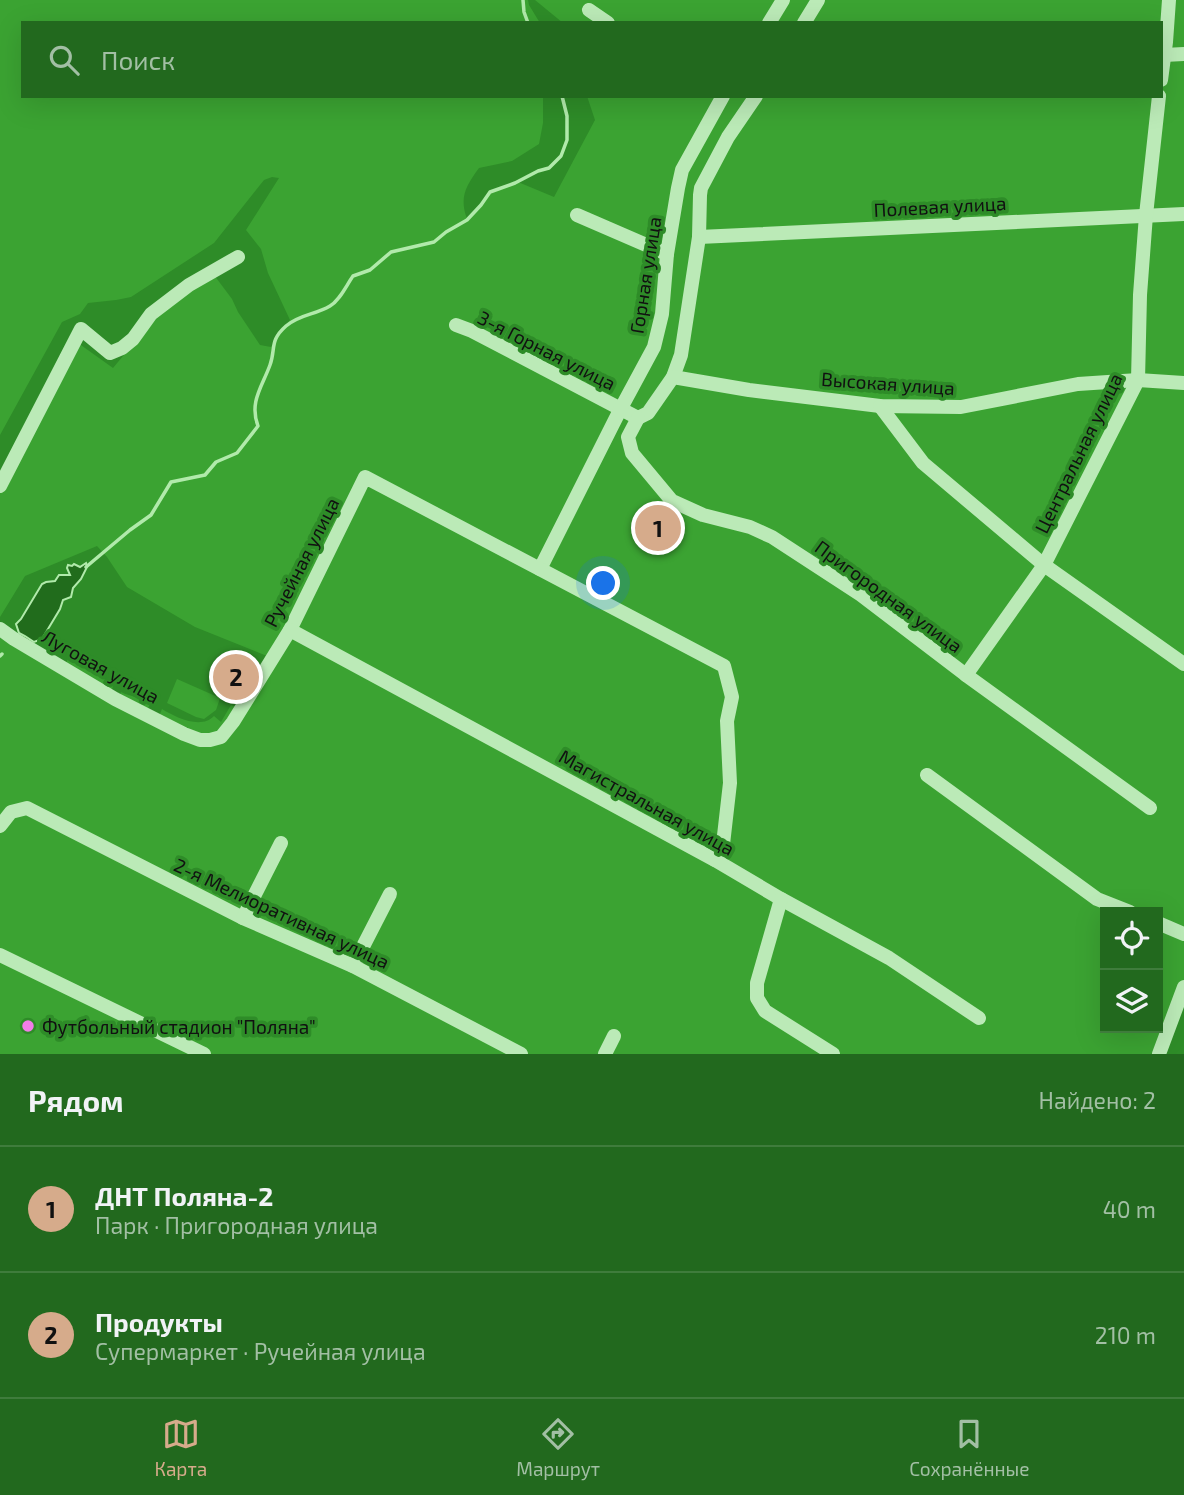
<!DOCTYPE html>
<html lang="ru">
<meta charset="utf-8">
<style>
:root{--surface:#22691e;--page:#2a6f27;--text:#f1f3f6;--muted:#a2bfa4;--line:#3f7c3c;--accent:#d6ab8b}
body{margin:0;font-family:"Exo 2",sans-serif;background:var(--page);color:var(--text)}
.controls{position:absolute;right:21px;bottom:21px;display:grid;overflow:hidden;border-radius:0px;box-shadow:0 7px 28px #0002}
.controls button{width:63px;height:63px;display:grid;place-items:center;padding:0;border:0;border-bottom:2px solid var(--line);background:var(--surface);color:var(--text);font:35px sans-serif}
.you{position:absolute;left:604px;top:584px;width:24px;height:24px;margin:-18px;border:5px solid #fff;border-radius:50%;background:#1a73e8;box-shadow:0 0 0 10px #1a73e833}
.badge{display:grid;place-items:center;width:46px;height:46px;border-radius:50%;background:var(--accent);color:#111;font-size:23px;font-weight:700}
.pin{position:absolute;translate:-50% -50%;border:4px solid #fff;box-shadow:0 2px 7px #0006}
.list{margin:0;padding:0;list-style:none}
h2{display:flex;justify-content:space-between;align-items:center;height:91px;margin:0;padding:0 28px;font-size:30px}
h2 small{font-size:23px;font-weight:400;color:var(--muted)}
.list li{display:grid;grid-template-columns:46px 1fr auto;gap:21px;align-items:center;box-sizing:border-box;height:126px;padding:0 28px;border-top:2px solid var(--line)}
.list b{display:block;font-size:26px;white-space:nowrap}
.list p{margin:0;font-size:23px;white-space:nowrap;color:var(--muted)}
.list em{font-size:23px;font-style:normal;color:var(--muted)}
.icon{flex:none;width:38px;height:38px;fill:none;stroke:currentColor;stroke-width:2;stroke-linecap:round;stroke-linejoin:round}
.map{position:relative;flex:none;width:1184px;height:1054px;overflow:hidden}
.search{position:absolute;background:var(--surface);box-shadow:0 7px 28px #0002;left:21px;right:21px;top:21px;height:77px;display:flex;align-items:center;gap:18px;box-sizing:border-box;padding:0 24px;border-radius:0px;color:var(--muted);font-size:26px}
.sheet{height:343px;background:var(--surface)}
nav{display:flex;justify-content:space-around;align-items:center;box-sizing:border-box;height:98px;border-top:2px solid var(--line);background:var(--surface);font-size:19px;color:var(--muted)}
nav a{display:grid;justify-items:center;gap:4px}
nav .on{color:var(--accent)}
.map>svg:first-child{display:block}
.green{fill:#3ba332;fill-rule:evenodd}
.water{fill:#216c1c;stroke:#b1eaab;stroke-width:2}
.lines{fill:none;stroke-linecap:round;stroke-linejoin:round}
.stream{stroke:#b1eaab;stroke-width:3.5}
.minor{stroke:#bbeab7;stroke-width:14}
.poi-dot{fill:#f27de8;stroke:#2e8c28;stroke-width:2.5}
.labels{text-anchor:middle;dominant-baseline:central;stroke-width:7;stroke-linejoin:round;paint-order:stroke}
.street-label{font-size:19px;fill:#111;stroke:#2e8c28}
.poi-label{font-size:19px;fill:#111;stroke:#2e8c28;text-anchor:start}
</style>
<div class="map">
<svg width="1184" height="1054" viewBox="0 0 1184 1054">
<rect width="100%" height="100%" fill="#2e8c28"/>
<g class="green">
<path d="M0,0H528L529,5L540,23H23V96H543V123L539,144L512,161L479,168C466,186 459,197 467,219L490,192L518,182L554,197L595,120L587,96H1161V23H563L535,0H1184V987L1159,1054H0V629L63,669L68,659L114,684L109,697L117,701L121,692C131,697 141,697 151,702L145,715L157,721L162,709C175,717 201,730 214,716L221,722L231,705L242,709L272,658L195,627L127,587L107,557L97,546L25,576L0,617V486L78,343L113,368L158,314L214,275L232,299L238,312L260,345L271,347L282,329L290,320L268,273L261,249L246,230L279,178L272,177L264,180L214,243L131,297L116,300L88,303L80,314L62,322L0,435ZM1105,912H1158V1028H1105Z"/>
<polygon points="177,679 220,698 216,710 204,719 196,717 167,703"/>
</g>
<polygon class="water" points="86,563 87,567 81,579 73,588 71,597 63,600 60,609 42,639 34,642 25,636 19,633 16,624 21,619 42,584 46,582 55,581 59,575 70,575 67,568 68,565 72,566 74,564 80,567"/>
<g class="lines">
<g class="stream">
<polyline points="523,0 524,12 528,23"/>
<path d="M86,567L130,530L151,515L171,482L205,475L216,462L237,453L258,426C249,402 262,387 270,365C276,349 269,341 286,326C300,314 315,315 330,306C340,300 346,286 353,276L370,270L391,252L434,242L446,232L467,220L481,205L490,192L515,183L538,171L549,168L561,156L567,140V116L562,96"/>
<polyline points="0,656 2,654"/>
</g>
<g class="minor">
<polyline points="589,10 608,23"/>
<polyline points="769,23 783,0"/>
<polyline points="804,23 818,0"/>
<polyline points="1164,55 1184,54"/>
<polyline points="1161,80 1166,42 1169,0"/>
<polyline points="577,215 667,254"/>
<polyline points="699,237 1184,214"/>
<polyline points="456,325 472,331 638,418 648,413 673,377 681,355 699,237 700,195 701,188 728,137 756,96"/>
<polyline points="673,377 749,390 880,406 961,407 1078,384 1138,380 1184,383"/>
<polyline points="880,406 923,463 1044,565 1184,664"/>
<polyline points="638,418 628,437 632,453 672,501 703,515 750,527 772,537 861,595 966,675 1150,808"/>
<polyline points="0,486 81,329 110,353 122,348 133,339 151,314 189,285 238,257"/>
<polyline points="540,569 620,410 654,347 662,314 667,254 678,188 682,170 723,96"/>
<polyline points="0,629 14,639 115,699 184,734 200,740 210,740 221,737 233,722 290,630 365,477 724,666 732,697 727,721 730,783 722,853 715,860"/>
<polyline points="290,630 715,860 781,899 889,958 979,1018"/>
<polyline points="966,675 1044,565 1138,380 1140,295 1146,215 1159,96"/>
<polyline points="927,775 1097,899 1130,912"/>
<polyline points="0,826 11,812 27,808 243,918 353,966 521,1054"/>
<polyline points="781,899 757,983 757,998 765,1011 833,1054"/>
<polyline points="243,918 281,843"/>
<polyline points="1158,923 1184,934"/>
<polyline points="0,955 204,1054"/>
<polyline points="353,966 390,894"/>
<polyline points="605,1054 614,1036"/>
<polyline points="1159,1054 1184,987"/>
</g>
</g>
<circle class="poi-dot" cx="28" cy="1026" r="7"/>
<g class="labels">
<g class="street-label">
<text transform="translate(940 206) rotate(-3)">Полевая улица</text>
<text transform="translate(645 275) rotate(-81)">Горная улица</text>
<text transform="translate(547 350) rotate(27)">3-я Горная улица</text>
<text transform="translate(888 383) rotate(4)">Высокая улица</text>
<text transform="translate(1078 453) rotate(-64)">Центральная улица</text>
<text transform="translate(301 562) rotate(-63)">Ручейная улица</text>
<text transform="translate(889 596) rotate(36)">Пригородная улица</text>
<text transform="translate(101 666) rotate(29)">Луговая улица</text>
<text transform="translate(647 802) rotate(29)">Магистральная улица</text>
<text transform="translate(282 913) rotate(25)">2-я Мелиоративная улица</text>
</g>
<g class="poi-label">
<text x="42" y="1026">Футбольный стадион "Поляна"</text>
</g>
</g>
</svg>
<div class="controls">
<button><svg class="icon" aria-label="locate" viewBox="0 0 24 24"><circle cx="12" cy="12" r="6"/><path d="M12 2v4M12 18v4M2 12h4M18 12h4"/></svg></button>
<button><svg class="icon" aria-label="layers" viewBox="0 0 24 24"><path d="M12 4l9 5-9 5-9-5zM3 14l9 5 9-5"/></svg></button>
</div>
<div class="you"></div>
<div class="pin badge" style="left:658px;top:528px">1</div>
<div class="pin badge" style="left:236px;top:677px">2</div>
<div class="search"><svg class="icon" aria-label="search" viewBox="0 0 24 24"><circle cx="10" cy="10" r="6"/><path d="M15 15l6 6"/></svg>Поиск</div>
</div>
<section class="sheet">
<h2>Рядом<small>Найдено: 2</small></h2>
<ul class="list">
<li><span class="badge">1</span><div><b>ДНТ Поляна-2</b><p>Парк · Пригородная улица</p></div><em>40 m</em></li>
<li><span class="badge">2</span><div><b>Продукты</b><p>Супермаркет · Ручейная улица</p></div><em>210 m</em></li>
</ul>
</section>
<nav>
<a class="on"><svg class="icon" aria-label="map" viewBox="0 0 24 24"><path d="M3 6l6-2 6 2 6-2v14l-6 2-6-2-6 2zM9 4v14M15 6v14"/></svg>Карта</a>
<a><svg class="icon" aria-label="directions" viewBox="0 0 24 24"><path d="M12 3l9 9-9 9-9-9zM9 14v-3h6M13 9l2 2-2 2"/></svg>Маршрут</a>
<a><svg class="icon" aria-label="saved" viewBox="0 0 24 24"><path d="M7 4h10v16l-5-4-5 4z"/></svg>Сохранённые</a>
</nav>
